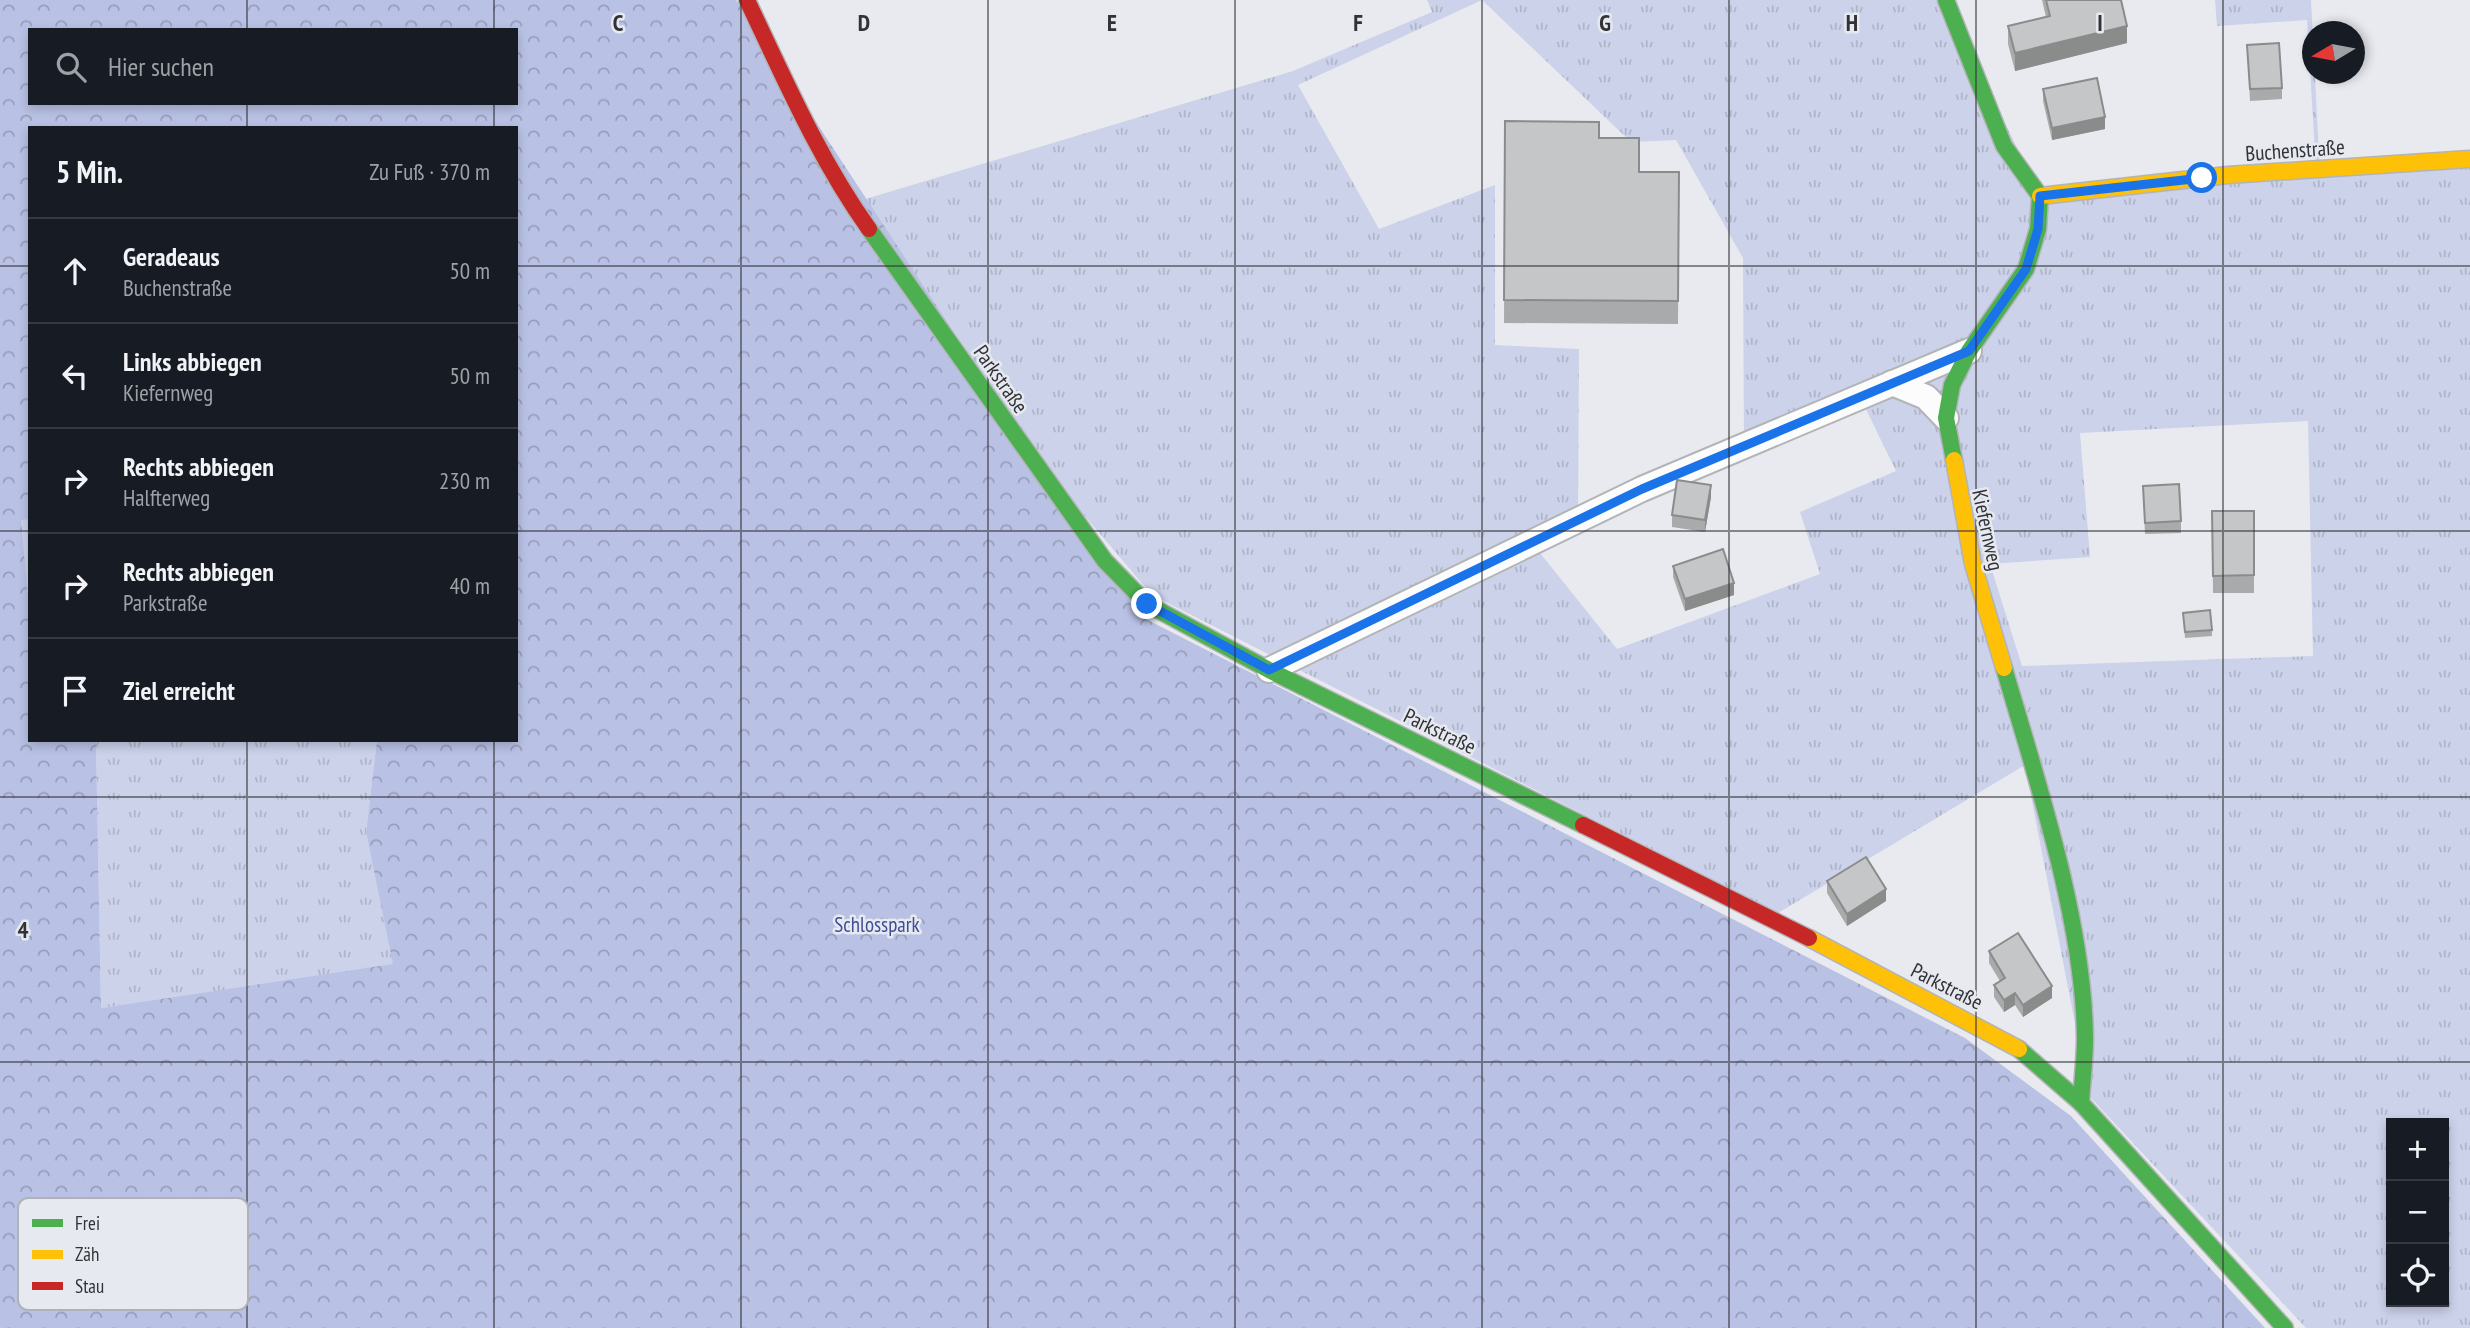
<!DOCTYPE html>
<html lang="de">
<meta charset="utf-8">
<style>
:root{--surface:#171b24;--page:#242831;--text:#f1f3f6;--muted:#9ea1a6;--line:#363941}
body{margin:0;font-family:"PT Sans Narrow",sans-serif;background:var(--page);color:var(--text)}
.controls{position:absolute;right:21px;bottom:21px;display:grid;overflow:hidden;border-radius:0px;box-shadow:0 4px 10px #0003}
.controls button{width:63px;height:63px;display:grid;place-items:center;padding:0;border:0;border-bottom:2px solid var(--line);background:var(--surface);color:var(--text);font:35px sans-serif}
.compass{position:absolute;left:2302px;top:21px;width:63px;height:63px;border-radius:50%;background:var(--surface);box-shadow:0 4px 10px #0003;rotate:260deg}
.stop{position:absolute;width:21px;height:21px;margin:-16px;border:5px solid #1a73e8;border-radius:50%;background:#fff}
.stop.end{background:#1a73e8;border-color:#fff;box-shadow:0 2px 7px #0008}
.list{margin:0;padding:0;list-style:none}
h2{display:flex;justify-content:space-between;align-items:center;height:91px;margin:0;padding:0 28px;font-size:30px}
h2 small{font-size:23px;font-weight:400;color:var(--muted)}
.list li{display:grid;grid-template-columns:46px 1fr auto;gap:21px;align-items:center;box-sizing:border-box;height:105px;padding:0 28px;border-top:2px solid var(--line)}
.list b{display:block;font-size:26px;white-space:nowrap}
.list p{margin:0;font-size:23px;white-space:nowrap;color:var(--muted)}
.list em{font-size:23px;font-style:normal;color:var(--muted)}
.icon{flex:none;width:38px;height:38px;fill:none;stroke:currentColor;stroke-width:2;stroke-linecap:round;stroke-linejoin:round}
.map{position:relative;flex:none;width:2470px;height:1328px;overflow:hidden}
.search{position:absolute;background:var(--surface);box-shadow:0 4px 10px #0003;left:28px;top:28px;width:490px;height:77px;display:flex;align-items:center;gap:18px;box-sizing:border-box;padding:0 24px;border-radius:0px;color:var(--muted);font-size:26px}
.panel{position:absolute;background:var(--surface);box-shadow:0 4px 10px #0003;left:28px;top:126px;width:490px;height:616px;border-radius:0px}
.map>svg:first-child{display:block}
.grass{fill:url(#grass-tufts);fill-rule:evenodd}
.forest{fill:url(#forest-crowns);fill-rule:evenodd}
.park{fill:#cbd2ea}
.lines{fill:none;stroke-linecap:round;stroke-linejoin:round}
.street-casing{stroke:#b3b4b7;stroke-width:28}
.fast-casing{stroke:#b3b4b7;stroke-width:19}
.slow-casing{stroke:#b3b4b7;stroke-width:19}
.jam-casing{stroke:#b3b4b7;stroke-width:19}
.street{stroke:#fcfcfd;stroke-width:24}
.fast{stroke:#4caf50;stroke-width:16}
.slow{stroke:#ffc107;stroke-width:16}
.jam{stroke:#c62828;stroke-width:16}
.wall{fill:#a9aaab}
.shaded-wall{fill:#8a8b8b}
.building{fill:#c5c6c7;stroke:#8a8b8b;stroke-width:2}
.route{stroke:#1a73e8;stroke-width:9}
.grid{fill:none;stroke:#313235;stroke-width:2;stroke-opacity:0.55}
.labels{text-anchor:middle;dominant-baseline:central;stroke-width:5;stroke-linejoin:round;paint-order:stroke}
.street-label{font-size:21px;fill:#313235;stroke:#e7e9f1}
.park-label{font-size:21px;fill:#3f4f96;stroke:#e7e9f1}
.key{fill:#e7e9f1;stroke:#b0b2b9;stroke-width:2}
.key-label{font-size:19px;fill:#313235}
.grid-label{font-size:23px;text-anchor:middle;font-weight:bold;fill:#313235;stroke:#e7e9f1;stroke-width:5;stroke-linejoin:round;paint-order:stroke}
</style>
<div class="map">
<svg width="2470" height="1328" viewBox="0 0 2470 1328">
<defs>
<pattern id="grass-tufts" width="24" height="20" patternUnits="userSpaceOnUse" patternTransform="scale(1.75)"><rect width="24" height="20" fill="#cbd2ea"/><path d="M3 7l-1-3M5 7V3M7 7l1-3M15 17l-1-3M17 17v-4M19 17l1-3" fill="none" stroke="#afb5c9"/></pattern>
<pattern id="forest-crowns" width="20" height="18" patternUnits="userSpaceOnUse" patternTransform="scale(1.75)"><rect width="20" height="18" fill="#b9c2e5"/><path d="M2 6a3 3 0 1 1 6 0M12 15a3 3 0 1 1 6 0" fill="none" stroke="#979eba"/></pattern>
</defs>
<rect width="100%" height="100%" fill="#e9eaef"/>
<g class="grass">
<path d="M1427,0H1946L2040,196L2316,169L2307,20L2217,26L2215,0H2311L2320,174L2470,166V1328H2306L2075,1081L2078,1039L2025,765L1778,913L1152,595L1072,501L862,200L1293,71L1432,12ZM1482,0L1631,142L1676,140L1743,258L1744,446L1860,397L1896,471L1800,512L1820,574L1617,649L1532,543L1578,520L1579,349L1495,345V185L1379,229L1298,85ZM2308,421L2313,656L2022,666L1990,564L2090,557L2080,433ZM2391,1123H2444V1302H2391Z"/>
<polygon points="96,740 377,740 366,832 394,965 101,1008"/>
</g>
<path class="forest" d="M0,0H736L1140,616L1965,1038L2071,1116L2265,1328H0ZM30,30H516V103H30ZM30,128H516V740H377L366,832L393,964L101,1008L96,740H30Z"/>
<polygon class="park" points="30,519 30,620 21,520"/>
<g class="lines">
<g class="street-casing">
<g id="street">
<polyline points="1892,383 1926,397 1946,418"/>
<polyline points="1269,670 1642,489 1969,351"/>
</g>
</g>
<g class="fast-casing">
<g id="fast">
<polyline points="1946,0 2004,146 2040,196 2038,229 2026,269 1969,351 1952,385 1946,418 1954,460"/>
<polyline points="869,229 1105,561 1147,604 1269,670 1583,825"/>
<path d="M2004,668C2037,781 2084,921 2085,1039C2085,1060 2082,1082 2081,1103"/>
<polyline points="2019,1049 2081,1103 2285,1328"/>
</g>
</g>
<g class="slow-casing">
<g id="slow">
<polyline points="2040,196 2228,175 2470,159"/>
<polyline points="1954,460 1973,564 2004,668"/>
<polyline points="1809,938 2019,1049"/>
</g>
</g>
<g class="jam-casing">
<g id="jam">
<path d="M747,0C784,78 819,159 869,229"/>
<polyline points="1583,825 1809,938"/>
</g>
</g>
<use href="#street" class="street"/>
<use href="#fast" class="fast"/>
<use href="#slow" class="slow"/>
<use href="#jam" class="jam"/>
</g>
<g class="wall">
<polygon points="2042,0 2121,0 2127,43 2015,71 2008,44 2008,26 2046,17"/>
<polygon points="2247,45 2282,88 2282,99 2250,101"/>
<polygon points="2043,89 2105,129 2052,140 2043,101"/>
<polygon points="1505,121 1599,138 1639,172 1679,172 1678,324 1504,323"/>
<polygon points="2143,486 2181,521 2181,533 2145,534"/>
<polygon points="1711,497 1705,532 1672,527 1672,515"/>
<polygon points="2212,511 2254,511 2254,593 2213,593"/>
<polygon points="1673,566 1734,595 1685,611 1673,577"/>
<polygon points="2183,613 2212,630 2212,636 2185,638"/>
<polygon points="1827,881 1886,901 1847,926 1827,893"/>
<polygon points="1989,951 2052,998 2023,1017 2015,1005 2004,1012 1994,997 1994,985 2000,981 1989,963"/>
</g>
<g class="shaded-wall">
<polygon points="2127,26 2127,43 2015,71 2015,53"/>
<polygon points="2105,117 2105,129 2052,140 2052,128"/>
<polygon points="1711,485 1711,497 1705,532 1705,520"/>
<polygon points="1734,583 1734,595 1685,611 1685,599"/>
<polygon points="1886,889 1886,901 1847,926 1847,914"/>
<polygon points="2052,986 2052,998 2023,1017 2023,1005"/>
<polygon points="2015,993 2015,1005 2004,1012 2004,1000"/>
</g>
<g class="building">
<polygon points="2046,0 2121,0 2127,26 2015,53 2008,26 2050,16"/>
<polygon points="2279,43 2282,88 2250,89 2247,45"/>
<polygon points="2097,78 2105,117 2052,128 2043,89"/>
<polygon points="1505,121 1599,122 1599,138 1639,138 1639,172 1679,172 1678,301 1504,300"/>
<polygon points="1677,480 1711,485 1705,520 1672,515"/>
<polygon points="2179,484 2181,521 2145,523 2143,486"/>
<polygon points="2212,511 2254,511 2254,575 2213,576"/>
<polygon points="1723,549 1734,583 1685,599 1673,566"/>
<polygon points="2210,610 2212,630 2185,632 2183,613"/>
<polygon points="1866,857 1886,889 1847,914 1827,881"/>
<polygon points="2018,933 2052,986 2023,1005 2015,993 2004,1000 1994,985 2005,978 1989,951"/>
</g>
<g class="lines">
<polyline class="route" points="1147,604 1269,670 1642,489 1969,351 2026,269 2038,229 2040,196 2202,178"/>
</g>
<path class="grid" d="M247,0V30M494,0V30M741,0V1328M988,0V1328M1235,0V1328M1482,0V1328M1729,0V1328M1976,0V1328M2223,0V1328M247,103V128M494,103V128M0,266H30M516,266H2470M0,531H30M516,531H2470M247,740V1328M494,740V1328M0,797H2470M0,1062H2470"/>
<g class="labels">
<g class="street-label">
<text transform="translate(2295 150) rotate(-4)">Buchenstraße</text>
<text transform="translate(1001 379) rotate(55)">Parkstraße</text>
<text transform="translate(1988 530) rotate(78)">Kiefernweg</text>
<text transform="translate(1440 731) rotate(26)">Parkstraße</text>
<text transform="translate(1947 986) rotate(27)">Parkstraße</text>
</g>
<g class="park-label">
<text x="877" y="924">Schlosspark</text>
</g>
</g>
<rect x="18" y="1198" width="230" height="112" rx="10" class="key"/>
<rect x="32" y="1219" width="31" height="8" fill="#4caf50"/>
<rect x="32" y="1250" width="31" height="9" fill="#ffc107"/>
<rect x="32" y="1282" width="31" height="8" fill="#c62828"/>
<g class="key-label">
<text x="75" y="1230">Frei</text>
<text x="75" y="1261">Zäh</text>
<text x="75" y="1293">Stau</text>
</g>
<g class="grid-label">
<text x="618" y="31">C</text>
<text x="864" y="31">D</text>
<text x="1112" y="31">E</text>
<text x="1358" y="31">F</text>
<text x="1605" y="31">G</text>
<text x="1852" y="31">H</text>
<text x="2100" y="31">I</text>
<text x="23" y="938">4</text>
</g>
</svg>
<div class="controls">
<button>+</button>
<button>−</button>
<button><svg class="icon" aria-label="locate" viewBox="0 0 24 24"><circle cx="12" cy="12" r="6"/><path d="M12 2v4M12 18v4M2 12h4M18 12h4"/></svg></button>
</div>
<svg class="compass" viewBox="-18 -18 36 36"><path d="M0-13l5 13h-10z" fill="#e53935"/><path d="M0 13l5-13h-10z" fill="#9ea1a6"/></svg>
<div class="stop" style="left:2202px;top:178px"></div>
<div class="stop end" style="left:1147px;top:604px"></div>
<div class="search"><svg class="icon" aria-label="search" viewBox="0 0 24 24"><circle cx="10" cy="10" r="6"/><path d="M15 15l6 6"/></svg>Hier suchen</div>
<section class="panel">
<h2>5 Min.<small>Zu Fuß · 370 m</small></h2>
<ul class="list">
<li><svg class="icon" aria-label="ahead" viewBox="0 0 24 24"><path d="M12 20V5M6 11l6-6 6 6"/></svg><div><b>Geradeaus</b><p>Buchenstraße</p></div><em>50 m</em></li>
<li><svg class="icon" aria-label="left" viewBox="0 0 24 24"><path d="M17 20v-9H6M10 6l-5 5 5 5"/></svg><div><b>Links abbiegen</b><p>Kiefernweg</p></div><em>50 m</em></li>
<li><svg class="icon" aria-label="right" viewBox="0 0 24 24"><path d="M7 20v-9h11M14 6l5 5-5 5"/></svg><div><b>Rechts abbiegen</b><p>Halfterweg</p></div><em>230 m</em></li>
<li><svg class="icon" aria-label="right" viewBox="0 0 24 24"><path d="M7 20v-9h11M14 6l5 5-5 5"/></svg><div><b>Rechts abbiegen</b><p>Parkstraße</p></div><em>40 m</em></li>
<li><svg class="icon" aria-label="arrive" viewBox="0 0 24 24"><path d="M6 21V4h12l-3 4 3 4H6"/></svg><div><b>Ziel erreicht</b></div></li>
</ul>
</section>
</div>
